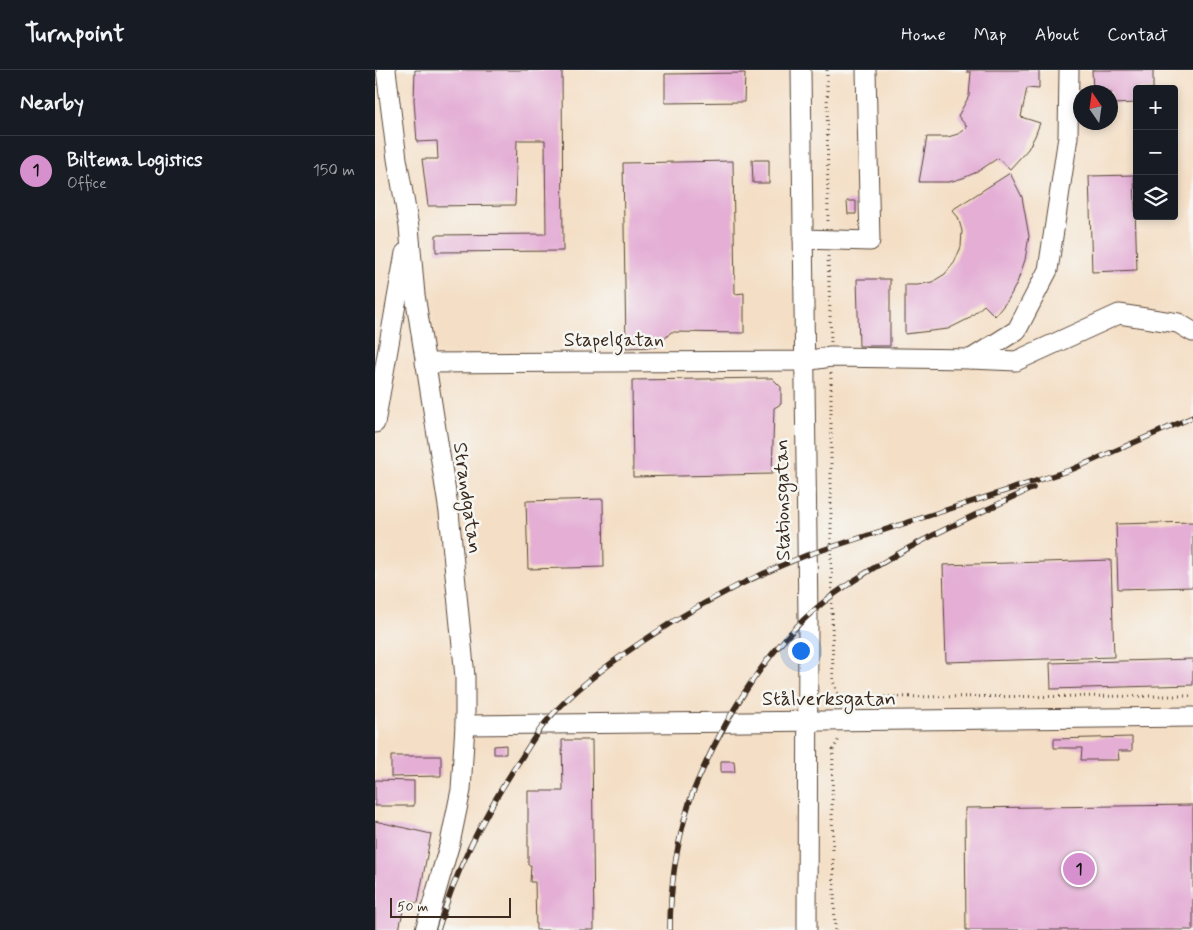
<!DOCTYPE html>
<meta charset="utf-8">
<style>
:root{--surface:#171b24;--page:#20242c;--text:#f1f3f6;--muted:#9ea1a6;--line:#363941;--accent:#d690ce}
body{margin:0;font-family:Mynerve,sans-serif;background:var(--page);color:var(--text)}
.controls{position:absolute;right:15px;top:15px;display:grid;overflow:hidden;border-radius:5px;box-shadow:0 2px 8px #0003}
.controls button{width:45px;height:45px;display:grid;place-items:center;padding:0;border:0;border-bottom:1px solid var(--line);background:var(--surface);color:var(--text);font:25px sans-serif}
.compass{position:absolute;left:698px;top:15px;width:45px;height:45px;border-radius:50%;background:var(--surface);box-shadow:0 2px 8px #0003;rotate:347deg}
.scale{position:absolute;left:15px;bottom:12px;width:121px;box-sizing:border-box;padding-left:5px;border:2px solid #3b2a1e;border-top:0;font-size:14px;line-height:18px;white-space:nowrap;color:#3b2a1e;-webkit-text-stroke:4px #f6f6f2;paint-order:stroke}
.you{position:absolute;left:425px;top:580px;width:18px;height:18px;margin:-12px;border:4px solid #fff;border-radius:50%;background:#1a73e8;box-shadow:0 0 0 8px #1a73e833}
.badge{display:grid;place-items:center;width:32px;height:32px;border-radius:50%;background:var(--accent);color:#111;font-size:16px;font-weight:700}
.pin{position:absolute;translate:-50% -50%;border:2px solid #fff;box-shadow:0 1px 5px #0006}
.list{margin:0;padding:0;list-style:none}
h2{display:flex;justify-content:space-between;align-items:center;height:65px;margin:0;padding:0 20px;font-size:21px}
h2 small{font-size:16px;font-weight:400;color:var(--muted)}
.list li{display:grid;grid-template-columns:32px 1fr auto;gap:15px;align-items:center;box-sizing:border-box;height:70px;padding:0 20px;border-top:1px solid var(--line)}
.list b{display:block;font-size:19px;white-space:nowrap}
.list p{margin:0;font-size:16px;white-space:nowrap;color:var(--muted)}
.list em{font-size:16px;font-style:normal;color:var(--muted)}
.icon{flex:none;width:28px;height:28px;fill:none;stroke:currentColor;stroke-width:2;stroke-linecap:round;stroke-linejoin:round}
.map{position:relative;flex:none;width:818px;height:860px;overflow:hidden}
header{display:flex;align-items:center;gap:30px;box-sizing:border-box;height:70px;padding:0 25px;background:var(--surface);border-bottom:1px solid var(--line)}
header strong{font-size:24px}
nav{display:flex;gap:28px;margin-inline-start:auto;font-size:18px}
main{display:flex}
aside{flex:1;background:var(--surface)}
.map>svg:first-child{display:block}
.building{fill:#e4aed5}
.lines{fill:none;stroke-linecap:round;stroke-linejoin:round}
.minor-casing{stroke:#574537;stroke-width:21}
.path{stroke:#574537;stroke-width:3;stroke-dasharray:1 4;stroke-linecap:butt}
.minor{stroke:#fff;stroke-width:19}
.rail-casing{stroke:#3b2a1e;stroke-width:5.5}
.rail{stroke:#f6f6f2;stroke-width:4;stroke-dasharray:11;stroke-linecap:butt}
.labels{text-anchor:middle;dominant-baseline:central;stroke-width:5;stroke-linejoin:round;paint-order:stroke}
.street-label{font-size:20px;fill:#3b2a1e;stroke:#f6f6f2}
</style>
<header>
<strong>Turnpoint</strong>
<nav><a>Home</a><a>Map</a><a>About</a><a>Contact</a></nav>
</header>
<main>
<aside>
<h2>Nearby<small></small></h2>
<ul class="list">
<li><span class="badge">1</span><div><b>Biltema Logistics</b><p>Office</p></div><em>150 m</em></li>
</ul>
</aside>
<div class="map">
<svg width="818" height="860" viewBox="0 0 818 860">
<rect width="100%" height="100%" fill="#f6f6f2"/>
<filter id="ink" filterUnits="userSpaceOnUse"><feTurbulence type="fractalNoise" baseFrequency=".02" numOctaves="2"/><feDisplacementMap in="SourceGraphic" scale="10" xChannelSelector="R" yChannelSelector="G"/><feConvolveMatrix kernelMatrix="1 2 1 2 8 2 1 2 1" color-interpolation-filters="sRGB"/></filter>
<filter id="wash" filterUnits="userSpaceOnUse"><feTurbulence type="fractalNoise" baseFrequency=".0096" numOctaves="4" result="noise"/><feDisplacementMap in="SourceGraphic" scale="20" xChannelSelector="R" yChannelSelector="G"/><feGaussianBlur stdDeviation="1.12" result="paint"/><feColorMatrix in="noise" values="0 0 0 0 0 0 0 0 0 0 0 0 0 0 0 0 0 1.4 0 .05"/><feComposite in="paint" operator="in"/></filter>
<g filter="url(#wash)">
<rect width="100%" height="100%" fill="#f4dfc6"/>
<g id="blocks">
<g class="building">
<polygon points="40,0 187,0 188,181 61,182 61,165 171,164 170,70 142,70 140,135 53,136 47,89 63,89 62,71 42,72 39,30"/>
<polygon points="592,0 664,0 664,19 652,18 646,47 665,53 660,66 653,79 635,99 623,88 602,102 588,108 574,112 544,112 552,67 573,67 583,64 592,57 583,46 594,26 596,2 592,2"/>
<polygon points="717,0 778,0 778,19 762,19 762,33 736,34 736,22 718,22"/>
<polygon points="370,3 369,32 290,33 290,4"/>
<polygon points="377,90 394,90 394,113 378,113"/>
<polygon points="358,91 360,224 369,223 369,263 296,262 282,277 251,278 248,93"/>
<polygon points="635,103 647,127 654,166 650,190 642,213 633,230 620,246 609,235 593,249 573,259 530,264 530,215 543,215 557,212 570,204 579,193 586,177 587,161 583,147 577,140"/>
<polygon points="759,105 762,200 717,202 714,106"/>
<polygon points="472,131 481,131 481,144 473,144"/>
<polygon points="482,209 515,209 515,276 484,276"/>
<polygon points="397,308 406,317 406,334 399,338 397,404 258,407 257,310"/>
<polygon points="228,429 229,497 153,499 151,431"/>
<polygon points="818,452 818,517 743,519 741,454"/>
<polygon points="736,490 739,587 571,592 568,495"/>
<polygon points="818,589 818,615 676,619 675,593"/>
<polygon points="757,667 757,681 743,681 744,690 706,690 707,678 679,678 679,669"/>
<polygon points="187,670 217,670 219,860 161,860 160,812 155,812 156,795 153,795 153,721 188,721"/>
<polygon points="131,675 131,684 119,684 119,676"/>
<polygon points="16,686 66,686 66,706 16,707"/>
<polygon points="346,691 359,691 360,702 346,702"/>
<polygon points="0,710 39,711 39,736 0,736"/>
<polygon points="818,735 818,860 591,860 590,738"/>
<polygon points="0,751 56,764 43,833 30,831 24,860 0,860"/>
</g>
</g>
</g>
<g filter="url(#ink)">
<use href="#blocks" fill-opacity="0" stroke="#574537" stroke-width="1"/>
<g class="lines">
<g class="minor-casing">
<g id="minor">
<polyline points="11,0 22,89 34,157 40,225 74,442 90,607 90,655 86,720 75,773 50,860"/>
<polyline points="426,0 433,548 432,860"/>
<polyline points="428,169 495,171 491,0"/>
<polyline points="596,289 641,291 744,244 803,253 818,262"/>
<polyline points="50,293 429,291 456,287 596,289 642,260 673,200 693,67 694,0"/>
<polyline points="0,353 30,183"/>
<polyline points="90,655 818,647"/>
</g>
</g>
<g class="path">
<polyline points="452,0 453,155"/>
<polyline points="453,186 456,272"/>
<polyline points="456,303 456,478 458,611 464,627 464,636"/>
<polyline points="464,627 818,626"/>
<polyline points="460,860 457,740 458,680 465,667"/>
</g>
<use href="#minor" class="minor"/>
<g class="rail-casing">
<g id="rail">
<path d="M63,860C81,799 111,740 147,687C154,676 161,664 170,653C197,621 231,596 265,573C319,536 371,509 432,485L698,399L818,347"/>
<path d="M295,860C295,818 301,777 313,737C319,716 329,697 338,678C367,620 405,564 458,525C520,480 589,450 658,418"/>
</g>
</g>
<use href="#rail" class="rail"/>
</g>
</g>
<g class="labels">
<g class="street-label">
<text x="239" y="270">Stapelgatan</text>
<text transform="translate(92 428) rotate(82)">Strandgatan</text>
<text transform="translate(408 430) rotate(-91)">Stationsgatan</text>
<text x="454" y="629">Stålverksgatan</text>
</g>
</g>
</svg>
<div class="controls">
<button>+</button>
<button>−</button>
<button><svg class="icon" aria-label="layers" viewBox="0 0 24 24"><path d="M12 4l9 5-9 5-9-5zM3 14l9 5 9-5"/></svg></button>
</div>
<svg class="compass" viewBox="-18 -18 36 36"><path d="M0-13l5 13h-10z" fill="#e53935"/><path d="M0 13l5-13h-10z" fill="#9ea1a6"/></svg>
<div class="scale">50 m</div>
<div class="you"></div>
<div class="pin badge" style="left:704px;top:799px">1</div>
</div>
</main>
